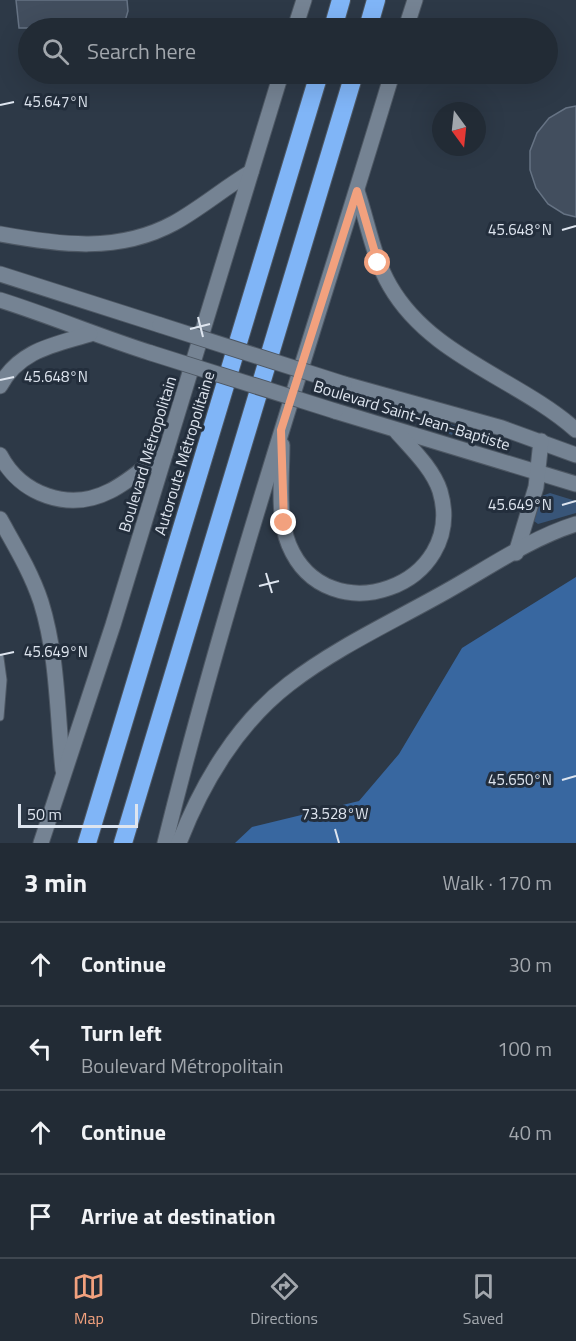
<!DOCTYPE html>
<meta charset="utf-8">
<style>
:root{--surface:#222b35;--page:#2a333d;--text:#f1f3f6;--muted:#a2a7ad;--line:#3f4750;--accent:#f2a17e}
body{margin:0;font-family:"Titillium Web",sans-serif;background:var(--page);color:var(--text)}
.compass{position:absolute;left:432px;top:102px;width:54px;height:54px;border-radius:50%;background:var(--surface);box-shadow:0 6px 24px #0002;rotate:165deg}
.scale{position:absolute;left:18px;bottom:15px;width:120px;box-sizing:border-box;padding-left:6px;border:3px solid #dee5ef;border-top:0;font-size:16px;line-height:21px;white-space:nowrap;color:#dee5ef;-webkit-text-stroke:4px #232e3c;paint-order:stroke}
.stop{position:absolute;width:18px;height:18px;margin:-14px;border:4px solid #f2a17e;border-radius:50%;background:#fff}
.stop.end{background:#f2a17e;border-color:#fff;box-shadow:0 2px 6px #0008}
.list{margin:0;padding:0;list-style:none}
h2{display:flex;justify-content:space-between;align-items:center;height:78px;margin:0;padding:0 24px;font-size:26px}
h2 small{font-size:20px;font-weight:400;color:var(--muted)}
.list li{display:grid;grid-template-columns:39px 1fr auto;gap:18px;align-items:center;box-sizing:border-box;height:84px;padding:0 24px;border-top:2px solid var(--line)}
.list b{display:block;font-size:22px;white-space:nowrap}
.list p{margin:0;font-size:20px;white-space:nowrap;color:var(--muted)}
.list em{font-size:20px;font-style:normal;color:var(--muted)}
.icon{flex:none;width:33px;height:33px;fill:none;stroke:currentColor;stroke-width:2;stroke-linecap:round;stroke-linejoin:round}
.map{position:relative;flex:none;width:576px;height:843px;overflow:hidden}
.search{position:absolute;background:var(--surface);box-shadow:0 6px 24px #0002;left:18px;right:18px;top:18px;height:66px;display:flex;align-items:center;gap:15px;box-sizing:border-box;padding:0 21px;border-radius:33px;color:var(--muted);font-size:22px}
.sheet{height:414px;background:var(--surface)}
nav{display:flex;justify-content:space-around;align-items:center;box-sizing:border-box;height:84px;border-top:2px solid var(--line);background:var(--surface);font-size:16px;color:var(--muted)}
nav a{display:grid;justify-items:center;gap:3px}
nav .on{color:var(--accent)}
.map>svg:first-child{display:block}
.green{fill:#385578}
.forest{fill:#3867a0}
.building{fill:#424e5e;stroke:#667384;stroke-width:1.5}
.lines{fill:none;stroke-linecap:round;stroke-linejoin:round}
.service-casing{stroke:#4d5763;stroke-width:9}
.secondary-casing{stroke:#4d5763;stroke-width:17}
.motorway-casing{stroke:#4d5763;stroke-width:20}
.service{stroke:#758393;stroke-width:7}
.secondary{stroke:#758393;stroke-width:15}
.motorway{stroke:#80b5f7;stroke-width:18}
.secondary-bridge-casing{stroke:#4d5763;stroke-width:17;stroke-linecap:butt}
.secondary-bridge{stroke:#758393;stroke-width:15}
.route{stroke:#f2a17e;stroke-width:8}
.ticks{fill:none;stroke:#dee5ef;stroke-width:2}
.labels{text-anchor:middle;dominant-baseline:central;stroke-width:6;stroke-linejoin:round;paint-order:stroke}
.street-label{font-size:16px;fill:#dee5ef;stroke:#232e3c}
.ticks-label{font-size:15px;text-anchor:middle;fill:#dee5ef;stroke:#232e3c;stroke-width:6;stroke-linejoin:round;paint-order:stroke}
</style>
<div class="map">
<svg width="576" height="843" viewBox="0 0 576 843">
<rect width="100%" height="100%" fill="#2d3947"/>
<g class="green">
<polygon points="443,422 506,441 511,444 509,453 440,431"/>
<polygon points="550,493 576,501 576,513 538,524 534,521 542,496"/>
</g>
<polygon class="forest" points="576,577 576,843 235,843 252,827 359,801 399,754 462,648"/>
<g class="building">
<polygon points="16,0 127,0 128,11 123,28 19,28"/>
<polygon points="576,106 576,217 564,214 548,204 536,188 530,170 530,151 537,133 549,118 566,108"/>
</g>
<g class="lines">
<g class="service-casing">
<polyline id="service" points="0,658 3,680 0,717"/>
</g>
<g class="secondary-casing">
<g id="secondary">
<polyline points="295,28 304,0"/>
<polyline points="406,28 415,0"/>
<path d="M357,191C368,223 373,257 390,286C431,357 517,378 576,430"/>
<path d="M0,234C60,245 119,253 174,223C201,208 224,188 251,172"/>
<polyline points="0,274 160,325"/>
<path d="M0,300C51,316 100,337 151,353"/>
<polyline points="344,384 502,428 576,455"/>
<path d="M0,386C19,350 54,345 90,334"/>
<polyline points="335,411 576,484"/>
<path d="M282,445C282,477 277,516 289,545C327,636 468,586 440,491C433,469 412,449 397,432"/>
<path d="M0,455C21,495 69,512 110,491C130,481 148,464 166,451"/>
<path d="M0,519C15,546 31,572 41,602C58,657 57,713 63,770"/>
<polyline points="516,553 536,487 541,441"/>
<polyline points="41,843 113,625 281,74"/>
<path d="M165,843C229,583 315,330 392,74"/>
<path d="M179,843C202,783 238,723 289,684C337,647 394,621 447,591C488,568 531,538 576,524"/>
</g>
</g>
<g class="motorway-casing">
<g id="motorway">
<polyline points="333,28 341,0"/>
<polyline points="368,28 376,0"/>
<polyline points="87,843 319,74"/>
<polyline points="123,843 354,74"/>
</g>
</g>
<use href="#service" class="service"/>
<use href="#secondary" class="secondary"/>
<use href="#motorway" class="motorway"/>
<g class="secondary-bridge-casing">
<g id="secondary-bridge">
<polyline points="160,325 344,384"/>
<polyline points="151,353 335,411"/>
</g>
</g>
<use href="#secondary-bridge" class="secondary-bridge"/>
</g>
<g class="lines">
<polyline class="route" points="284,523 281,430 357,191 378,263"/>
</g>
<path class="ticks" d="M0,105L14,102M562,230L576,226M198,317L203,337M190,329L210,324M0,380L14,377M562,505L576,501M266,573L272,593M259,586L279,581M0,655L14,652M562,780L576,776M335,829L339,843"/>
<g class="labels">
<g class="street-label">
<text transform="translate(412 415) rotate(17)">Boulevard Saint-Jean-Baptiste</text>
<text transform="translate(184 453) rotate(-73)">Autoroute Métropolitaine</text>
<text transform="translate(147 454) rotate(-73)">Boulevard Métropolitain</text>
</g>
</g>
<g class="ticks-label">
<text x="56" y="107">45.647°N</text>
<text x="520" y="235">45.648°N</text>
<text x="56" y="382">45.648°N</text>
<text x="520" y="510">45.649°N</text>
<text x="56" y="657">45.649°N</text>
<text x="520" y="785">45.650°N</text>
<text x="335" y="819">73.528°W</text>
</g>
</svg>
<svg class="compass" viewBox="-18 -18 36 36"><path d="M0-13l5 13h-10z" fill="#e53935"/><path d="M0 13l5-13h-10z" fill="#a2a7ad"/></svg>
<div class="scale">50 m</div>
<div class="stop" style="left:378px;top:263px"></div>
<div class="stop end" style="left:284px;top:523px"></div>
<div class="search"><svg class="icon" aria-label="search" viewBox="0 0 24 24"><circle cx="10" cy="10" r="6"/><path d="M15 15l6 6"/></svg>Search here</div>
</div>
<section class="sheet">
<h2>3 min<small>Walk · 170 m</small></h2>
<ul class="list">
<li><svg class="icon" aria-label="ahead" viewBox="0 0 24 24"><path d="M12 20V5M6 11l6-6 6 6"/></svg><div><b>Continue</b></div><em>30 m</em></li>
<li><svg class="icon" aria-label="left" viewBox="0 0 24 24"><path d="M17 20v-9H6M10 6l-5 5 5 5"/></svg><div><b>Turn left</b><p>Boulevard Métropolitain</p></div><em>100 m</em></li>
<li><svg class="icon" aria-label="ahead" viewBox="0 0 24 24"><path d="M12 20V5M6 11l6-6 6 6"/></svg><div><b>Continue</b></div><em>40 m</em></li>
<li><svg class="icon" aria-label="arrive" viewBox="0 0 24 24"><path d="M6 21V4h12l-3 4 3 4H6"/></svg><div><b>Arrive at destination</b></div></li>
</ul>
</section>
<nav>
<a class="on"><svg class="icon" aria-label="map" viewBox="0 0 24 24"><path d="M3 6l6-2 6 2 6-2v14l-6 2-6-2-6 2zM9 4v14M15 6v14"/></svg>Map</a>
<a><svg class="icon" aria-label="directions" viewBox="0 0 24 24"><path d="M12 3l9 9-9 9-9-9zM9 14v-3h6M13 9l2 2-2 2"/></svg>Directions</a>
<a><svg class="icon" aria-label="saved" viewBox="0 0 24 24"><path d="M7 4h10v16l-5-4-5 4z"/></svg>Saved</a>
</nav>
